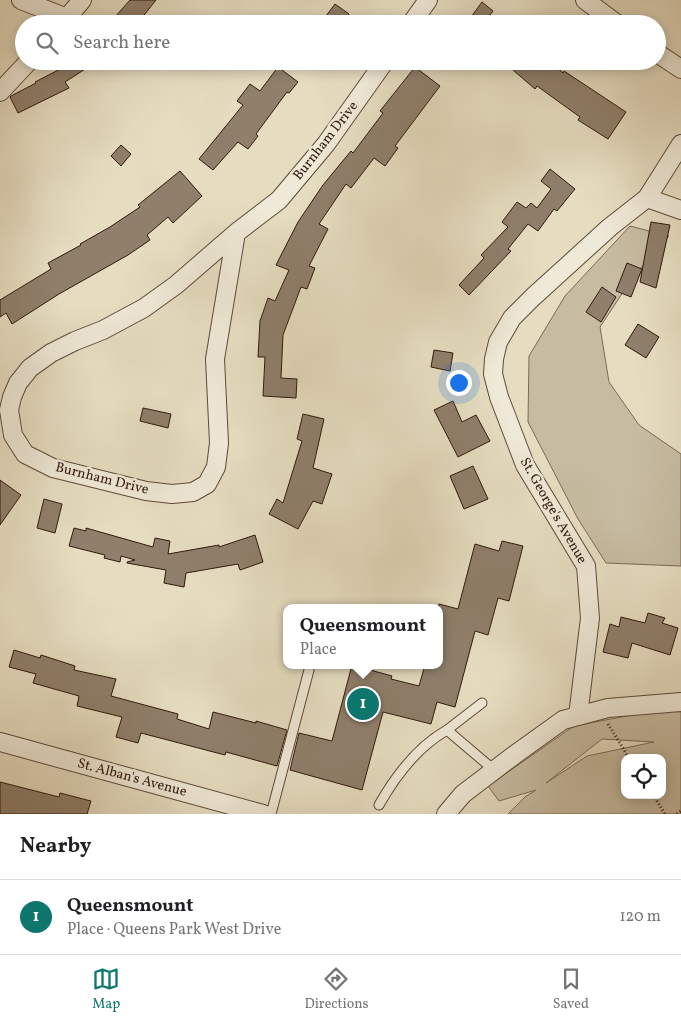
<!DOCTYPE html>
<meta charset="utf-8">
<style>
:root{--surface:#fff;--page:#f6f6f6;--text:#202124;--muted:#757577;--line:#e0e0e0;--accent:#0f766e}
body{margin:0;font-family:Vollkorn,serif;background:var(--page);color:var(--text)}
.controls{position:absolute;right:15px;bottom:15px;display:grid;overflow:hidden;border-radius:10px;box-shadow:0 2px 12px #0003}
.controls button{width:45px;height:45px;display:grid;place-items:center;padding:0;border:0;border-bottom:1px solid var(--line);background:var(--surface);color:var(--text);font:25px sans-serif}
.you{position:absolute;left:458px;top:382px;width:18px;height:18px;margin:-12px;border:4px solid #fff;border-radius:50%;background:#1a73e8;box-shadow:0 0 0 8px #1a73e833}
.badge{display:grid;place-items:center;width:32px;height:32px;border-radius:50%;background:var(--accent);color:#fff;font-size:16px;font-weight:700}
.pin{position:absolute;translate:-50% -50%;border:2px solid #fff;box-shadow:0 1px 5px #0006}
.popup{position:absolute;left:283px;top:604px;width:160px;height:65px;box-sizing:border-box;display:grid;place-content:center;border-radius:10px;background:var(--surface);filter:drop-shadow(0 1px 4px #0005);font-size:16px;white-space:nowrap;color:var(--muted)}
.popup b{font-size:19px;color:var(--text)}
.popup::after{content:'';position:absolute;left:50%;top:100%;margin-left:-10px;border:10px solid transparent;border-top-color:var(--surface)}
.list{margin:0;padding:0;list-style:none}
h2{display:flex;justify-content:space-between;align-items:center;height:65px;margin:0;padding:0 20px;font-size:21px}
h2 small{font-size:16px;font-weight:400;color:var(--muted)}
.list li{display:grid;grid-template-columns:32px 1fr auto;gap:15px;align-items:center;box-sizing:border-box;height:75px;padding:0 20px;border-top:1px solid var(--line)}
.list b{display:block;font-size:19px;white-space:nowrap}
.list p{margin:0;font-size:16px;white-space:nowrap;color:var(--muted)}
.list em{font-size:16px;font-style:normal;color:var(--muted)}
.icon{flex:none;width:28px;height:28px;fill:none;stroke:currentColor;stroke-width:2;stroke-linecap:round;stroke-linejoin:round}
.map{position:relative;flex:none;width:681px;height:814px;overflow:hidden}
.search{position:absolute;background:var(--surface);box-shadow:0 2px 12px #0003;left:15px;right:15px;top:15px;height:55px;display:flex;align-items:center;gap:12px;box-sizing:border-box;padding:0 18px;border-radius:28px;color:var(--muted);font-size:19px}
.sheet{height:140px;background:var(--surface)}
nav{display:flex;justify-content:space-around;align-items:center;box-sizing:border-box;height:70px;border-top:1px solid var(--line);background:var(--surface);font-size:14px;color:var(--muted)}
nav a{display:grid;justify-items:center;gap:2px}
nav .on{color:var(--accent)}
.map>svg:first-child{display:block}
.green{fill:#c7bca2;stroke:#7c6a58;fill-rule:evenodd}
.building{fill:#8f7f6b;stroke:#31190d}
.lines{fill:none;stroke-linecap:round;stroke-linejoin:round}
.lane-casing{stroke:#5e4a3a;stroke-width:11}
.street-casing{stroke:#5e4a3a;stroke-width:20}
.path{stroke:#31190d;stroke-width:3;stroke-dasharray:1 2.5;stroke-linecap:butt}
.lane{stroke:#efe9d7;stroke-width:9}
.street{stroke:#efe9d7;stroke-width:18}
.labels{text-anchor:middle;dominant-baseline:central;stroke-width:5;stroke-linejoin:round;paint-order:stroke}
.street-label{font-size:14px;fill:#31190d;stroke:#efe9d7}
</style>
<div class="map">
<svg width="681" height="814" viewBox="0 0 681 814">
<rect width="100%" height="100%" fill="#e6ddc1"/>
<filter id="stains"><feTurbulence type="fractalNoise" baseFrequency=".004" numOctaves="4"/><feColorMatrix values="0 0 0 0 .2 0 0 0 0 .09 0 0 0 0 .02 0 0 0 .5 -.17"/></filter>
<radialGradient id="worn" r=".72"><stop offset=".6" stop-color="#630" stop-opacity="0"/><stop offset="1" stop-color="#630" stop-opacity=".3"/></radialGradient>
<g class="green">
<polygon points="630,226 669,236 633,277 600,327 609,382 639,425 681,454 681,566 606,563 578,519 528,422 529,356 565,296"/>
<path d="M658,710L681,712V814H508L525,797L536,790L499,801L488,786L574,726ZM602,739L654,742L587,756L546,783ZM625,758H662V795H625Z"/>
</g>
<g class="building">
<polygon points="130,0 156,0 137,24 123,24 115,17"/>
<polygon points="482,2 493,11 490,15 502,24 466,24"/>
<polygon points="335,4 349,14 341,24 320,24"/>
<polygon points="76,61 92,61 93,64 65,82 69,88 18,113 10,97 11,96 36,83 35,82"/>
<polygon points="521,61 532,61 540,68 546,61 550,61 563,73 564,71 626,112 608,139 578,120 580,117 537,86 535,89 513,70"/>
<polygon points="278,67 298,82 289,93 287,92 256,134 258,136 248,149 238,142 213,170 199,159 243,105 237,101 250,84 260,91"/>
<polygon points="415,67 440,86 395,146 398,148 385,166 374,158 351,188 346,184 319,224 328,229 309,266 315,268 307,289 301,287 283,335 281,378 297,379 296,398 263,396 265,357 258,357 260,321 268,298 275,301 289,270 276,265 298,222 323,185 351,151 353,153 383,113 380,111"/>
<polygon points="121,145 131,154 121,166 111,156"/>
<polygon points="550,169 575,189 557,211 554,209 538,231 528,224 508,249 511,251 469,295 459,285 484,258 481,255 508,227 502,222 517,202 526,208 531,203 537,208 551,189 541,181"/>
<polygon points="180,171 202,196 173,223 168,217 147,235 150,240 128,255 59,294 12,324 6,313 0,317 0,300 51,269 48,263 81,245 80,244 110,227 140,207 138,205"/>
<polygon points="651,222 670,225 656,288 640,282"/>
<polygon points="627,263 642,269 631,297 616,291"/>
<polygon points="602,287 616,297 601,322 586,312"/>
<polygon points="638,324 659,337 646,358 625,345"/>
<polygon points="434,350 453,353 450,371 431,367"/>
<polygon points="453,401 462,422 476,415 490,441 458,457 434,410"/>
<polygon points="143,408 171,414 168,428 140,421"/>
<polygon points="303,414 324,419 313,468 332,474 322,504 313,501 298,529 269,514 277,499 283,503 302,441 297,439"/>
<polygon points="473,466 488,499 464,509 450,476"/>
<polygon points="0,480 21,495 0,525"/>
<polygon points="44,499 62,504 55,533 37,528"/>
<polygon points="74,528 86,531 86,528 153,547 155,538 170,541 168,554 219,545 219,547 255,535 263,562 240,570 238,564 186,573 184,587 164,583 166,570 127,563 127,562 135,560 121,556 120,562 104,558 105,555 69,546"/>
<polygon points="502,541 523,546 509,601 498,598 488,635 475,631 455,707 437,702 431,724 383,712 362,790 290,770 299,733 332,741 352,665 392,676 391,679 419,686 425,665 439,665 439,604 458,609 475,544 499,551"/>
<polygon points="648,613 665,618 662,623 678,628 670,655 632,643 628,658 603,652 610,624 619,627 621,617 645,623"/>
<polygon points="14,650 40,658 41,655 75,666 74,670 116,679 111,696 178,714 177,719 209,729 213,712 256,723 256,721 287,730 277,766 226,752 225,755 141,733 138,743 116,737 122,717 77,706 79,696 33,683 36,674 9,667"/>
<polygon points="0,782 59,797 60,793 91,801 87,814 0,814"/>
</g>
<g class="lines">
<g class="lane-casing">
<g id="lane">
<polyline points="447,730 482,703"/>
<path d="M379,805C396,775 417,747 447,730L494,770"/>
<polyline points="271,814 309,670"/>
</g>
</g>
<g class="street-casing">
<g id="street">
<polyline points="21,0 67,18"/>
<polyline points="585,0 617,24"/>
<polyline points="62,24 82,0"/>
<polyline points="411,24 428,0"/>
<polyline points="657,53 681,69"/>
<polyline points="0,92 29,61"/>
<polyline points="647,198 681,210"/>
<polyline points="236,233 215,359 219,443 216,467 207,484 193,492 172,494 146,491 53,468 25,454 13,435 9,410 12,397 18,383 30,368 51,353 75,341 103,330 144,308 176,285 236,233 279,200 326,144 385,61"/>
<polyline points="578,716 590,618 586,566 525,465 499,397 493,374 494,359 498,342 512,318 533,297 610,227 647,198 681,144"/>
<polyline points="0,742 263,814"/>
<polyline points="446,814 463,794 513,756 563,720 608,708 681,702"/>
</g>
</g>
<g class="path">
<polyline points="608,724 629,758"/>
<polyline points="653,795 665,814"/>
<polyline points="677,814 681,811"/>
</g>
<use href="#lane" class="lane"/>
<use href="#street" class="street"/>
</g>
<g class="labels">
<g class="street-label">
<text transform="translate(326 141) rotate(-52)">Burnham Drive</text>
<text transform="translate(102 479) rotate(14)">Burnham Drive</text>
<text transform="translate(553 511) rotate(60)">St. George's Avenue</text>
<text transform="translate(132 778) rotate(15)">St. Alban's Avenue</text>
</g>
</g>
<rect width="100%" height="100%" filter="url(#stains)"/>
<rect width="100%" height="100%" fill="url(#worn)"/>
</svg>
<div class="controls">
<button><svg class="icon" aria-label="locate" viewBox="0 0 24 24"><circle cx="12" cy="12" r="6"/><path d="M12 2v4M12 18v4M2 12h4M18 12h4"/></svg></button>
</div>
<div class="you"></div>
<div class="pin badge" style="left:363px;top:704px">1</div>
<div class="popup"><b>Queensmount</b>Place</div>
<div class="search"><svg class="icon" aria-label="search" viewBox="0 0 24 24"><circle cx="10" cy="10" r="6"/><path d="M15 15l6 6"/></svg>Search here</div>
</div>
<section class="sheet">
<h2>Nearby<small></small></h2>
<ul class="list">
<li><span class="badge">1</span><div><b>Queensmount</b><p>Place · Queens Park West Drive</p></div><em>120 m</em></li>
</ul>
</section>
<nav>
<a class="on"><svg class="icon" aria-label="map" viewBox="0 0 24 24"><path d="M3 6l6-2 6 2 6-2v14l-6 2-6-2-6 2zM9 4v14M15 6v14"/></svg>Map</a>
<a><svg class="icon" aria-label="directions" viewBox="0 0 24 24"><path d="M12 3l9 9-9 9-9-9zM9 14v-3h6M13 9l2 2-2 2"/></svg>Directions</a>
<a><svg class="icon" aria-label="saved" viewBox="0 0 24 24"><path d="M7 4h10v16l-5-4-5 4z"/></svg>Saved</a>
</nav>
